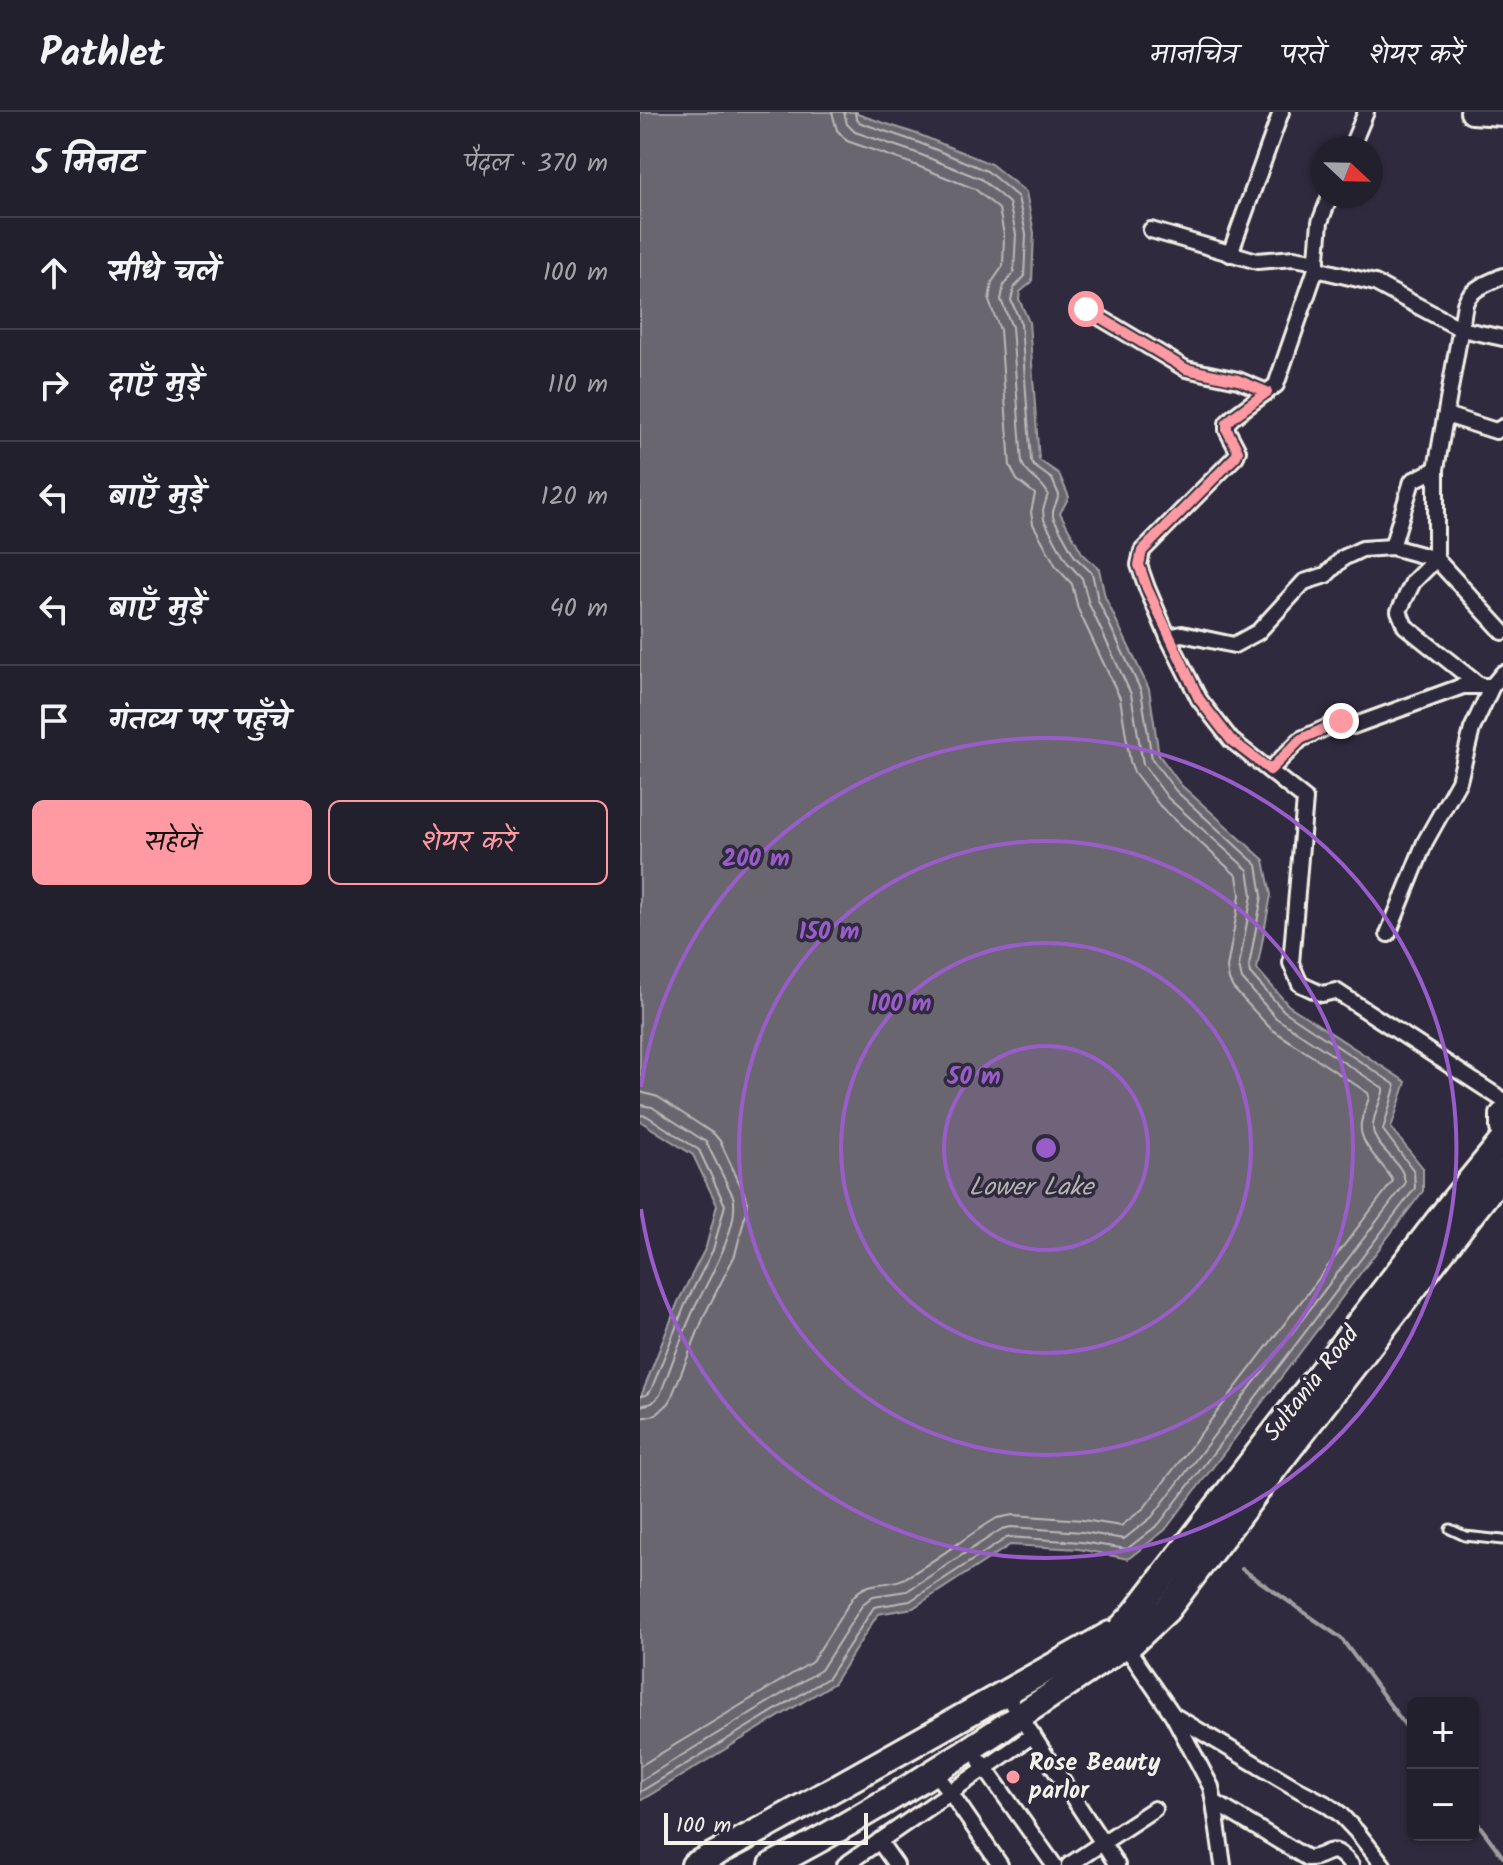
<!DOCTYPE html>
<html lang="hi">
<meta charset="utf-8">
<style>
:root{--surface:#23202e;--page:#2f2d3a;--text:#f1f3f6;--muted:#a3a3aa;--line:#403e4a;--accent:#ff9aa2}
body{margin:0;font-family:Kalam,"Playpen Sans Deva",sans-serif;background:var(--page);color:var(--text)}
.controls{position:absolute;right:24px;bottom:24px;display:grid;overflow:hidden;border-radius:12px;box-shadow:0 2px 6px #0004}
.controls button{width:72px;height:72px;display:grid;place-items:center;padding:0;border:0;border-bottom:2px solid var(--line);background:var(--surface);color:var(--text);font:40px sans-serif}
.compass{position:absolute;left:671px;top:24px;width:72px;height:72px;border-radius:50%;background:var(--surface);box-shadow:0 2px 6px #0004;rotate:112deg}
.scale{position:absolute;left:24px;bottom:20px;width:204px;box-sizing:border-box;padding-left:8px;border:4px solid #f4f1e8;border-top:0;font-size:22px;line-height:28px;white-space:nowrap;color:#f4f1e8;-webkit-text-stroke:6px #2f2a3d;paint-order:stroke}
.stop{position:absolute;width:24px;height:24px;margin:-18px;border:6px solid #ff9aa2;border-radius:50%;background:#fff}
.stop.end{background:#ff9aa2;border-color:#fff;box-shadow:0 2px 8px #0008}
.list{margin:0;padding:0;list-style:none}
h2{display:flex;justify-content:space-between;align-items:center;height:104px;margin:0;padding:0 32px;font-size:34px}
h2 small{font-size:26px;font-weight:400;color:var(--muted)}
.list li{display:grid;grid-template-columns:52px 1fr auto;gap:24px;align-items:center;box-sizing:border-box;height:112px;padding:0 32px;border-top:2px solid var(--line)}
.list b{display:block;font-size:30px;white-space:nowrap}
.list em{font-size:26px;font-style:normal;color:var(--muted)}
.actions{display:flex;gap:16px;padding:24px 32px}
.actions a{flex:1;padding:18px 0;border:2px solid var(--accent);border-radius:12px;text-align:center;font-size:28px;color:var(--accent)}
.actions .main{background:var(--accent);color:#111}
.icon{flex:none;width:44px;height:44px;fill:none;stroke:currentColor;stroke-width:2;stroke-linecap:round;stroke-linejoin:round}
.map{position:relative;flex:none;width:863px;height:1753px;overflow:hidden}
header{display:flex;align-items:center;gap:48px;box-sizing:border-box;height:112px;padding:0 40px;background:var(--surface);border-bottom:2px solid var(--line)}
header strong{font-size:38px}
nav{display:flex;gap:44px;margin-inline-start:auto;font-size:28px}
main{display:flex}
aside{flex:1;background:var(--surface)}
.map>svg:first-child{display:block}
.water{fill:#6a6670;stroke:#a19ea0;stroke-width:2}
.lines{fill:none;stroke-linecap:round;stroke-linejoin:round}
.shore{stroke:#bdb9b8;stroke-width:2}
.stream{stroke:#a19ea0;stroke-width:4}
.service-casing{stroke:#f4f1e8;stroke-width:13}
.minor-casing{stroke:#f4f1e8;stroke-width:20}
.secondary-casing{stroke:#f4f1e8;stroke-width:28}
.primary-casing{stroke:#f4f1e8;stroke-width:30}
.service{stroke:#2f2a3d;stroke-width:7}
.minor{stroke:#2f2a3d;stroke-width:14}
.secondary{stroke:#2f2a3d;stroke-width:22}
.primary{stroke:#2f2a3d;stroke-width:24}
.route{stroke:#ff9aa2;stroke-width:10}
.ring{fill:none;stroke:#995dc9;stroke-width:4}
.poi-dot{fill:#ff9aa2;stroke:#2f2a3d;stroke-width:3}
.labels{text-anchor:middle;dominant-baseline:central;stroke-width:7;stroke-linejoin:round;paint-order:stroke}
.street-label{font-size:24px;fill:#f4f1e8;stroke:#2f2a3d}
.poi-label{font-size:24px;font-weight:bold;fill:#f4f1e8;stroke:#2f2a3d;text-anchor:start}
.water-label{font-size:26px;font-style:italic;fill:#b6b2b2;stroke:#2f2a3d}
.centre{fill:#995dc9;stroke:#2f2a3d;stroke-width:4}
.ring-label{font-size:24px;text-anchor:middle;font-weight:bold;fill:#995dc9;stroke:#2f2a3d;stroke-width:7;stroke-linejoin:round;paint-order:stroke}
</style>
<header>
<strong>Pathlet</strong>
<nav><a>मानचित्र</a><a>परतें</a><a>शेयर करें</a></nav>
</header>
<main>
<aside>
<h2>5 मिनट<small>पैदल · 370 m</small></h2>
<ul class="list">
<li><svg class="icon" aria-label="ahead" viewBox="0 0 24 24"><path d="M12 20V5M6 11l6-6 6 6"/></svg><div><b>सीधे चलें</b></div><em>100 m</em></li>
<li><svg class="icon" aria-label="right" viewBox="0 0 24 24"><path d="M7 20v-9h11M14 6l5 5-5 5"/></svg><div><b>दाएँ मुड़ें</b></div><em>110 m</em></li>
<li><svg class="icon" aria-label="left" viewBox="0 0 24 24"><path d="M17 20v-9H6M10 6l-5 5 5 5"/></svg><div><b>बाएँ मुड़ें</b></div><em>120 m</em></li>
<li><svg class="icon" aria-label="left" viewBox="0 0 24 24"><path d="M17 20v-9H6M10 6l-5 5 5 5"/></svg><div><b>बाएँ मुड़ें</b></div><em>40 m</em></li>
<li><svg class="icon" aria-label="arrive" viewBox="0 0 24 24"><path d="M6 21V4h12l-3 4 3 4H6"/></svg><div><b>गंतव्य पर पहुँचे</b></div></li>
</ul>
<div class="actions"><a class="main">सहेजें</a><a>शेयर करें</a></div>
</aside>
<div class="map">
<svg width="863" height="1753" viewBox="0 0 863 1753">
<rect width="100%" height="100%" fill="#2f2a3d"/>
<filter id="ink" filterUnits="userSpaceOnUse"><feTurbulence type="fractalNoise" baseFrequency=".0125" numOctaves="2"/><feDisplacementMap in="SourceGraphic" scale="16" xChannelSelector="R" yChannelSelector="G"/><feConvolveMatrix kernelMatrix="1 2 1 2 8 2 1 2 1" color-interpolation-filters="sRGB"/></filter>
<g filter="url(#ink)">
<polygon class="water" points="0,0 217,0 217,2 280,23 351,52 386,80 394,121 392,170 380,180 379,187 389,210 399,348 419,362 429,385 420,401 442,441 459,457 465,485 509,577 519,643 541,673 624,748 631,783 617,857 648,893 766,970 751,1016 783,1056 783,1079 525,1418 488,1447 439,1437 370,1433 273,1496 238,1502 194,1571 0,1689 0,1287 38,1190 66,1135 77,1093 53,1043 0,1009"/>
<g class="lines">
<g class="shore">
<polyline points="0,980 18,985 74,1022 80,1029 104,1081 107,1090 106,1100 95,1143 65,1202 29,1291 16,1303 0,1306"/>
<path d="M0,993L12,995L66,1030L93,1084C101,1113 68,1169 55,1195C42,1223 31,1254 20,1283L12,1291L0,1294"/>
<polyline points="0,1003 7,1004 59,1038 85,1093 73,1138 45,1193 11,1278 6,1283 0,1284"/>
<path d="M0,1654L172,1550L213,1485C229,1466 247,1476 265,1466C297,1448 326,1424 357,1406L373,1403L443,1408L481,1414L504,1396L753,1069C743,1050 718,1034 721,1011C723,1002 727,993 729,985L728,981L631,917L593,876L589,868L587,856L600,783L597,764L520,694L494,660L490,649L480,586L438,497L432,472L417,456L393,412L391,400L395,382L377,368L370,354L360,218L349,189L352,170L363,154L364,123L359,97L335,77L270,51L207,29L197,18L192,0"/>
<path d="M0,1669L181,1558L223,1492L233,1484L267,1479L362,1417L371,1415L442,1420L484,1427L512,1405L765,1072C765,1049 735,1038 733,1017C732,1006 740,991 743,980V976L636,906L602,867L599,854L612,783L608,758L528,686L503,652L491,582L449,492L442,466L427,450L404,408L403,398L408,382C402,368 387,365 382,351L372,215L361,188L364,173L374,160L376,122L369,91L341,67L274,40L215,20L207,12L204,0"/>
<polyline points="0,1680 188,1566 234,1495 270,1489 368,1425 441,1430 487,1437 519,1412 775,1076 774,1059 743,1018 755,975 754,972 644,899 610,861 609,854 622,784 617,753 536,679 512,647 501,579 458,488 452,461 435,445 413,405 413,399 419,383 412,367 394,354 391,349 381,212 371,188 374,176 384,165 386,122 378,85 347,59 277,30 221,11 216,7 215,0"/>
</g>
<g class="stream">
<polyline points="602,1457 701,1526 773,1624"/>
<polyline points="833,1705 863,1745"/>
</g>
<g class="service-casing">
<polyline id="service" points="810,1417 825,1424 863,1428"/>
</g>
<g class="minor-casing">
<g id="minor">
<polyline points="711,36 726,0"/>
<polyline points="690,84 680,110 676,157 636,273 593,305 587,311 587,318 598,339 596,344 502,439 499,453 507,476 528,525 559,587 591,628 665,687 651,851 660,872 682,882 696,879 863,988"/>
<polyline points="511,118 617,149 654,146 677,150"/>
<polyline points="590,142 641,0"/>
<polyline points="676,157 735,171 821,217 863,226"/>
<path d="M863,164C849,171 830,176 825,192L796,357V447L863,520"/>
<polyline points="446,197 546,257 598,268 627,280"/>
<polyline points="806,303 856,319 863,315"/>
<polyline points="752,435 772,369 796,357"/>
<polyline points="528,525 542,522 594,533 618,520 664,470 686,463 703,446 722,437 752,435 796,447 773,470 759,499 765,514 840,574"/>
<polyline points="630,658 661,627 701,609 713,614 823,574 852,574 863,561"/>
<polyline points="748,822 785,730 819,669 832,617 852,574"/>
<polyline points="487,1536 533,1603 571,1675 574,1690 583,1753"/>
<polyline points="365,1581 477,1753"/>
<polyline points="533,1603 661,1679 686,1692 700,1702 717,1720 743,1753"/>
<polyline points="340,1649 414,1753"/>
<polyline points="293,1659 310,1680 360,1753"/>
<path d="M574,1690L667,1746C689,1747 689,1726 711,1753"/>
<polyline points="239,1729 256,1753"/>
<polyline points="205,1753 393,1623"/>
<polyline points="429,1753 514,1697"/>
</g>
</g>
<g class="secondary-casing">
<polyline id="secondary" points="832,0 863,2"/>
</g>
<g class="primary-casing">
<g id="primary">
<polyline points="863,1003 863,1016"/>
<polyline points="482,1515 494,1502 813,1089 863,1028"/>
<polyline points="491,1532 527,1498 640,1349 863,1061"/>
<polyline points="54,1753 126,1715 470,1522"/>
<path d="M132,1753C253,1691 366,1614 478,1538"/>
</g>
</g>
<use href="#service" class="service"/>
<use href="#minor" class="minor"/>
<use href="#secondary" class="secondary"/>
<use href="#primary" class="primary"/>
</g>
</g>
<g class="lines" filter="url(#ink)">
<polyline class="route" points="446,197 546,257 598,268 627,280 593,305 587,311 587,318 598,339 596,344 502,439 499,453 507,476 559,587 591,628 630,658 661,627 701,609"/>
</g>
<circle cx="406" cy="1036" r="102" fill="#995dc9" fill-opacity=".12"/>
<g class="ring">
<circle cx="406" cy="1036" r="102"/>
<circle cx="406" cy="1036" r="205"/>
<circle cx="406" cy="1036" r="307"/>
<path d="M1 975A410 410 0 1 1 1 1097"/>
</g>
<circle class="poi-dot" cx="373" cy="1665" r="8"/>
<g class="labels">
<g class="street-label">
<text transform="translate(672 1272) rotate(-52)">Sultania Road</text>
</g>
<g class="poi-label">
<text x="389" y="1651">Rose Beauty<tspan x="389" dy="28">parlor</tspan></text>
</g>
<g class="water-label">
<text x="391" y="1076">Lower Lake</text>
</g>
</g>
<circle cx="406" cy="1036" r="12" class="centre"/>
<g class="ring-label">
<text x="116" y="754">200 m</text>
<text x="189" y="827">150 m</text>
<text x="261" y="899">100 m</text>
<text x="334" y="972">50 m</text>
</g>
</svg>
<div class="controls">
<button>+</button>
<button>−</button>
</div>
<svg class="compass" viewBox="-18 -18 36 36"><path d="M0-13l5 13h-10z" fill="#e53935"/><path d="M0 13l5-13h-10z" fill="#a3a3aa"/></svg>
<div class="scale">100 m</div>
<div class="stop" style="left:446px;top:197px"></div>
<div class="stop end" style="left:701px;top:609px"></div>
</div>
</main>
